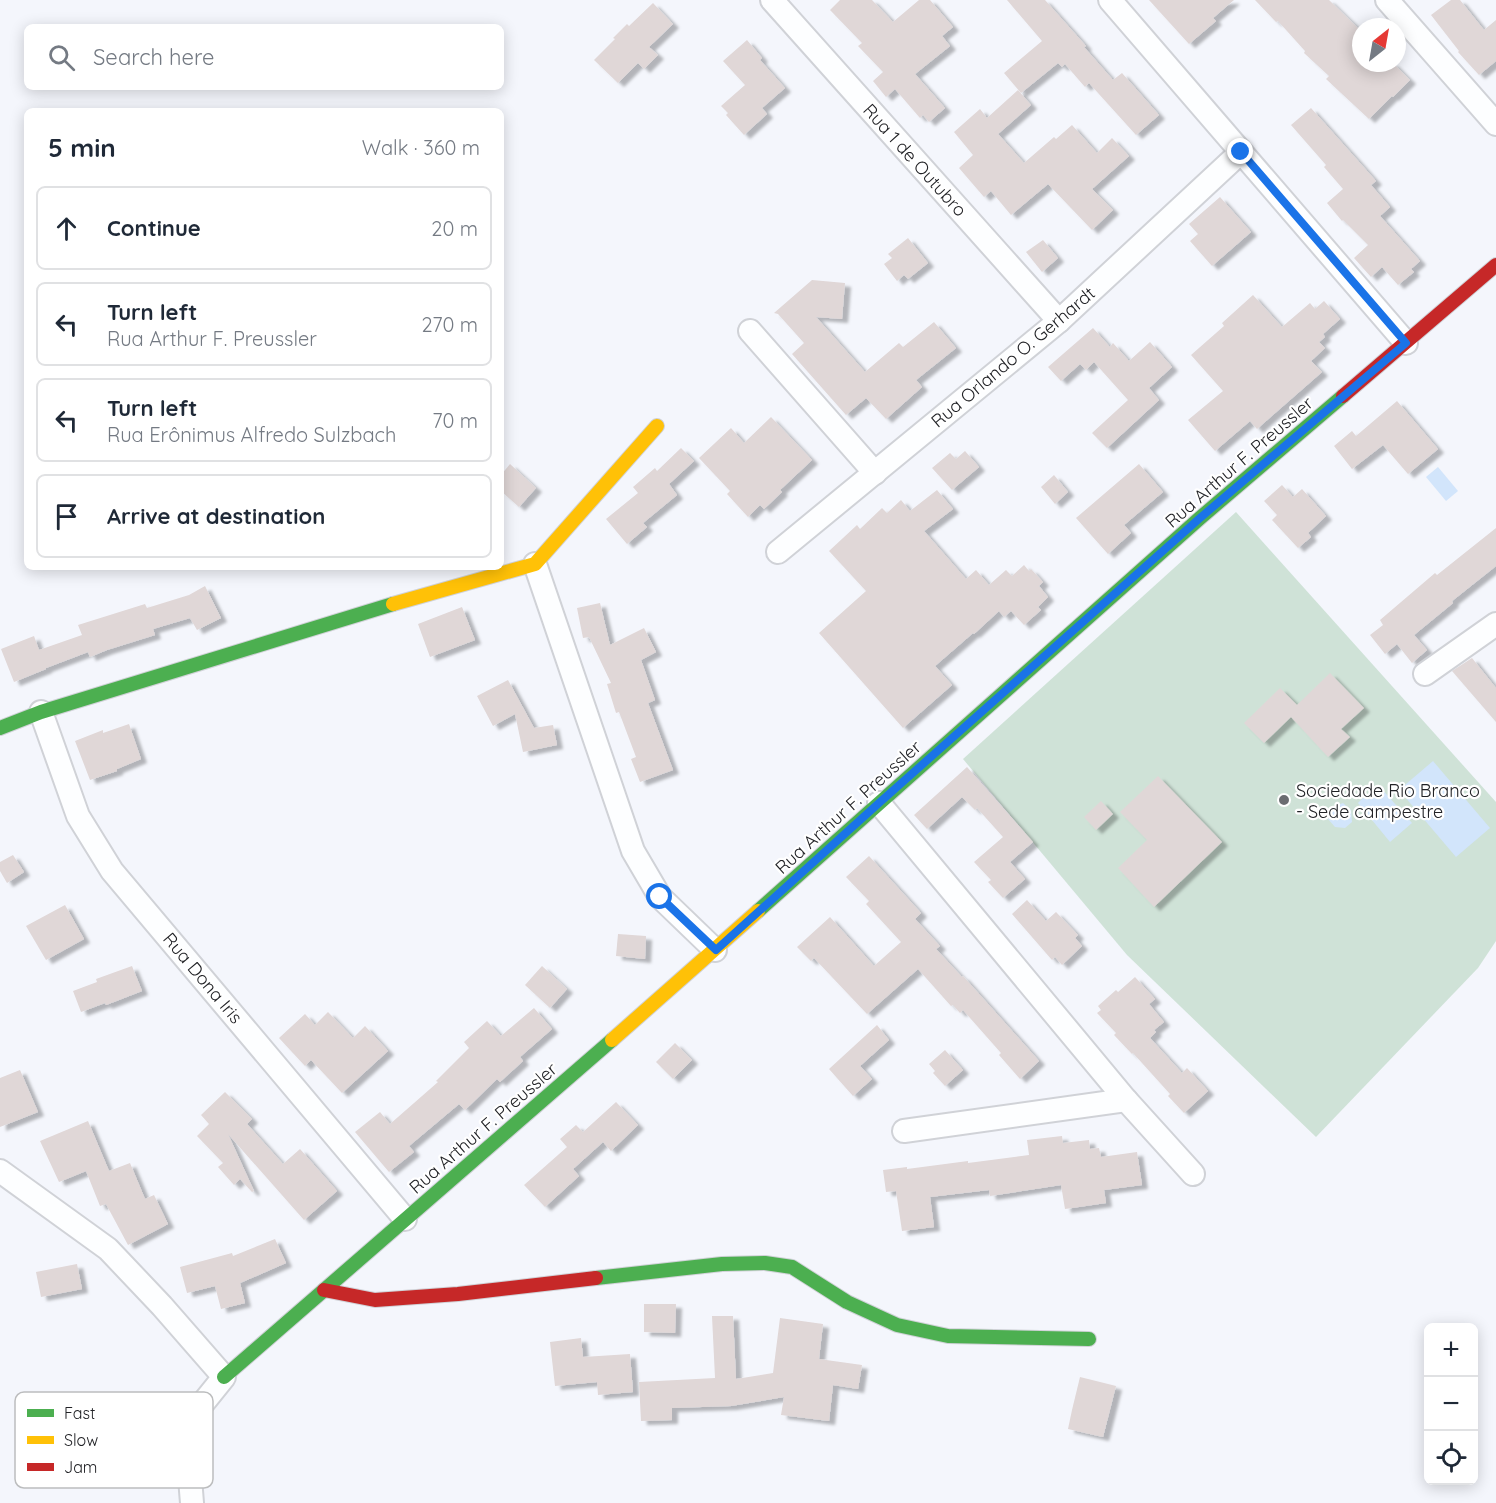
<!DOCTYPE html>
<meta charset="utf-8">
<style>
:root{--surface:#fff;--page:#f6f6f7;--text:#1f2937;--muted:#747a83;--line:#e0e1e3}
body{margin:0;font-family:Quicksand,sans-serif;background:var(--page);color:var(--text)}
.controls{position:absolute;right:18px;bottom:18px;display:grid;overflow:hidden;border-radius:9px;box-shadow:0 3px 15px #0003}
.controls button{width:54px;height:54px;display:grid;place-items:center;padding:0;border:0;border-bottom:2px solid var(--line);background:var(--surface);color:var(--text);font:30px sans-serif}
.compass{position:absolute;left:1352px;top:18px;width:54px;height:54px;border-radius:50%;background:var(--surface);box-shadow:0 3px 15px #0003;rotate:31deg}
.stop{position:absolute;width:18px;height:18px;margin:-14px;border:4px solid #1a73e8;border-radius:50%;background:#fff}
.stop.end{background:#1a73e8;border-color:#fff;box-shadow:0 2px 6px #0008}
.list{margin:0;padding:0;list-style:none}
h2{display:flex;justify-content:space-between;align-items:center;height:78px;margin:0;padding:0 24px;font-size:26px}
h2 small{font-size:20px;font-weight:400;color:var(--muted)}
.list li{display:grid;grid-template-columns:39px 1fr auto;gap:18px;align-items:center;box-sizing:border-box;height:84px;margin:0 12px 12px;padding:0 12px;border:2px solid var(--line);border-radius:9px}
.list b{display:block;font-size:22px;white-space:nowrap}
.list p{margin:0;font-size:20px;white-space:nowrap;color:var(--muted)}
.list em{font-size:20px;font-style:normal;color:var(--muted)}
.icon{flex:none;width:33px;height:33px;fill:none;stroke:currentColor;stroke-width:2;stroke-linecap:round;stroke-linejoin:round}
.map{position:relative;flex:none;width:1496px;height:1503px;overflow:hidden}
.search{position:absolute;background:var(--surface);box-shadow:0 3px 15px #0003;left:24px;top:24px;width:480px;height:66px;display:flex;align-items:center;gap:15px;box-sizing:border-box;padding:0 21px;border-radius:9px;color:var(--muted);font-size:22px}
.panel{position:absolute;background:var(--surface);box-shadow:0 3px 15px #0003;left:24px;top:108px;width:480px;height:462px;border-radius:9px}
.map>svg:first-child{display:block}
.green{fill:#cfe2d7}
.water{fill:#d2e5fb}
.building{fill:#e0d7d7;filter:url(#shadow)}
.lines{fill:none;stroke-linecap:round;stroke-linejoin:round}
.street-casing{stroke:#d0d2d7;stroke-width:26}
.fast-casing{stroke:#d0d2d7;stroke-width:16}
.slow-casing{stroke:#d0d2d7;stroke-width:16}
.jam-casing{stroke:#d0d2d7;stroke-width:16}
.street{stroke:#fdfeff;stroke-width:22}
.fast{stroke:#4caf50;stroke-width:14}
.slow{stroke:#ffc107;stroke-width:14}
.jam{stroke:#c62828;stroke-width:14}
.route{stroke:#1a73e8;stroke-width:8}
.poi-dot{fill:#6b6c71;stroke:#fff;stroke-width:2}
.labels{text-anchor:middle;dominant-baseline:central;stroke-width:4.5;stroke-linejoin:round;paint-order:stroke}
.street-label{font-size:18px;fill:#212226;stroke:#fff}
.poi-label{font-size:18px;fill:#212226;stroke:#fff;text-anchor:start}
.key{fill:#fff;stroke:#bcbdbe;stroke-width:1.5}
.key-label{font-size:16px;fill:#212226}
</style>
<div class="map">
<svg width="1496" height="1503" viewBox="0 0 1496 1503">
<defs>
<filter id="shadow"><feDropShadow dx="6" dy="4" stdDeviation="1.5" flood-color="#0004"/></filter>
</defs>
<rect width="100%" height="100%" fill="#f4f6fc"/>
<polygon class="green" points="1236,512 1496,802 1496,941 1478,968 1316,1137 1127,955 963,759"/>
<g class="water">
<polygon points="1438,467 1458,491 1446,501 1426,477"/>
<polygon points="1433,761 1490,828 1456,857 1399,790"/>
<path d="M1380,787L1412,823L1390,842L1358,803C1363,797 1369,795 1373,788Z"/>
<polygon points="1343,803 1351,810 1352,822 1345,828 1335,827 1328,819 1332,807"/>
</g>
<g class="building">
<polygon points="840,0 872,0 893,22 919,0 930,0 953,27 942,36 950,46 915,74 945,108 929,122 923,115 920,118 895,89 886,97 873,81 883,72 858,46 862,43 830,10"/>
<polygon points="1007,0 1045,0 1086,46 1084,47 1113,80 1122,73 1159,115 1136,135 1089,83 1085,87 1065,64 1062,67 1058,63 1021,93 1004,73 1042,41"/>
<polygon points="1149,0 1234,0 1213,18 1216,21 1189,44"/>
<polygon points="1255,0 1329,0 1361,31 1361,63 1393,63 1410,80 1393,97 1392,96 1369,119 1326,79 1329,76 1304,53 1305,51 1278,21 1276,22"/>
<polygon points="1451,0 1460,0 1484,30 1496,20 1496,61 1479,75 1458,52 1459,51 1431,15"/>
<polygon points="653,3 673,24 649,47 658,55 644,69 638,63 618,83 594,60 615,39 613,38 627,24 629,26"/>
<polygon points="747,40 762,58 760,60 785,88 762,108 767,114 744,135 726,115 728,113 721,106 745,85 723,61"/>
<polygon points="1018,90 1031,105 998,134 1024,163 1054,137 1056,139 1072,125 1097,153 1112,138 1129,156 1092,189 1113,210 1092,230 1048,184 1011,215 991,191 984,197 959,168 973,155 954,132 980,109 987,118"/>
<polygon points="1311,108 1376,181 1371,185 1390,207 1380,216 1420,261 1411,269 1414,272 1398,285 1382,267 1371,277 1354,258 1368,245 1343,220 1342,221 1327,203 1343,189 1324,167 1326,165 1291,125"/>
<polygon points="1220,197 1251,232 1212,266 1190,241 1198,234 1189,224"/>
<polygon points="908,238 928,263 908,279 904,275 897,281 884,264 892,258 888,254"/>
<polygon points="1043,240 1058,258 1042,272 1026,252"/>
<polygon points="812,280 845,283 842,319 816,317 865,372 899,343 903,347 934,322 956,348 916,380 922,387 886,419 866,398 846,415 792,354 804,343 778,314 774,313"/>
<polygon points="1253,295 1282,327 1310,303 1315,309 1324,301 1340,319 1323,334 1325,337 1319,342 1325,348 1311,361 1322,372 1257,429 1250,421 1215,451 1188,420 1223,391 1191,355 1224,326 1222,323"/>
<polygon points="1093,328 1110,347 1113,343 1129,361 1150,342 1172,367 1149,388 1159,400 1107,448 1092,433 1128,400 1094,362 1086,370 1080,364 1061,381 1048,367"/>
<polygon points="1397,401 1438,449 1408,474 1383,445 1352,469 1334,446 1352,431 1356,436"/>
<polygon points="771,417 812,460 780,490 782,492 764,509 760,505 748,517 727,494 730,491 699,458 731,428 744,443"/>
<polygon points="681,448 694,461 669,484 677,495 643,523 647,527 627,544 606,519 638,493 633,487 655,468 657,471"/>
<polygon points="965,451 979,467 952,490 932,468 950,453 956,459"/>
<polygon points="510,464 536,488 519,507 501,491 501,475"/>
<polygon points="1139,464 1163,492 1124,525 1131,533 1108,554 1076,518"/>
<polygon points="1054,475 1068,492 1055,504 1041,487"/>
<polygon points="1282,485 1293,497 1302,489 1326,516 1308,533 1311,537 1298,548 1272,520 1277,515 1264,501"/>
<polygon points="937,490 953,509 924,531 966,579 976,570 989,585 1006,570 1012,576 1024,565 1029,571 1031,569 1043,582 1039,586 1048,597 1038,607 1041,610 1024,625 1011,611 1004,617 999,611 974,634 973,633 935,666 952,685 903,728 819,633 866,591 829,551 857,525 860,529 882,508 887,513 901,500 910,511"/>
<polygon points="1496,528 1496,566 1452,601 1453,603 1414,635 1427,650 1412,663 1397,644 1385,654 1370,635 1383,625 1380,620 1435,573 1437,575"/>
<polygon points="205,586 221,618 197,630 190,618 153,629 155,635 107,650 90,657 88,652 46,668 46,669 14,682 1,649 34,636 39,650 82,635 78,625 145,604 147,608 189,595"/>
<polygon points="600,603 610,645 644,628 656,652 641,660 655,700 648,703 673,770 640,782 631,759 636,757 619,712 616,713 607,684 611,683 589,637 583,638 577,608"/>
<polygon points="462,607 475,640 430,657 418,624"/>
<polygon points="1472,658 1496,688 1496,722 1452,671"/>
<polygon points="1330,673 1364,708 1341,729 1350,737 1328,757 1291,717 1264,743 1244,723 1280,688 1297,705"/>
<polygon points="508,680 534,728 553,725 557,745 523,752 515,714 493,726 477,696"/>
<polygon points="129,724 141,759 117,769 117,771 90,780 75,741 103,730 103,733"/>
<polygon points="967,767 1033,842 1010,862 1025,879 1003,898 988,882 991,880 974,862 1003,837 977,808 975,810 962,797 927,829 914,815"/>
<polygon points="1158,776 1222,842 1154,907 1118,868 1147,840 1120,812"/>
<polygon points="1101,801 1113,814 1096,830 1084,817"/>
<polygon points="13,855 24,872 7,883 0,871 0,862"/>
<polygon points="869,856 921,913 915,919 940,946 936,949 962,977 963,976 1039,1061 1020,1079 999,1055 1001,1053 963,1010 960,1013 953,1005 951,1006 918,969 867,1014 814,958 811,961 797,947 830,917 874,966 901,942 866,904 869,901 846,877"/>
<polygon points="1027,900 1046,921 1056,912 1078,935 1075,938 1082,946 1062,965 1055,957 1052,960 1012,914"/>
<polygon points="65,905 84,939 46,960 26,926"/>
<polygon points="618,934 646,936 645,959 616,956"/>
<polygon points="132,966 142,991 106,1005 105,1003 81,1012 73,991 97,982 96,979"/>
<polygon points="542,966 567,989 550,1008 525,985"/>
<polygon points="1135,977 1155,999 1149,1004 1164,1022 1154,1030 1156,1032 1150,1038 1182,1073 1187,1068 1208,1091 1184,1113 1168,1096 1170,1094 1133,1053 1132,1054 1114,1035 1116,1033 1097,1013 1101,1010 1098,1006 1116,990 1118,992"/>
<polygon points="534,1008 552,1029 520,1057 523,1061 500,1082 497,1079 465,1110 459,1104 409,1146 414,1152 389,1172 355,1132 380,1112 390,1124 438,1082 436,1081 469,1048 464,1042 487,1021 501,1036"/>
<polygon points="328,1012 353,1038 365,1026 388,1051 342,1093 311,1060 305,1066 279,1038 305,1014 315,1025"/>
<polygon points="877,1025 889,1040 860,1066 872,1079 853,1096 829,1069"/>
<polygon points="675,1043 692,1060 673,1079 656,1062"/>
<polygon points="945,1050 963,1070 945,1086 933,1073 935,1071 929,1064"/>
<polygon points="20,1070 38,1112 0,1127 0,1078"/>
<polygon points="225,1092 252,1119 247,1124 283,1164 300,1149 337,1191 304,1220 228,1134 254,1191 252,1192 240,1179 234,1185 218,1167 223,1163 197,1136 209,1124 201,1115"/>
<polygon points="616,1102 638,1125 611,1151 603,1142 573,1169 579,1176 545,1207 524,1185 567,1147 560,1139 576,1125 583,1132"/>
<polygon points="88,1121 109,1171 130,1163 145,1199 154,1195 168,1224 128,1245 106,1204 100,1206 86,1171 59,1182 40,1141"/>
<polygon points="1062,1136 1063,1143 1089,1140 1090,1149 1099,1148 1101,1157 1137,1152 1142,1185 1104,1190 1106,1203 1065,1209 1061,1185 990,1196 989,1190 930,1197 934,1227 902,1231 896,1191 886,1192 883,1170 907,1167 907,1169 968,1161 968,1163 1029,1155 1027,1140"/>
<polygon points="275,1239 286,1263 240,1283 245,1303 221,1309 215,1286 187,1293 180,1267 232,1253 233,1256"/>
<polygon points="77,1264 82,1289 41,1297 36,1272"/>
<polygon points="644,1304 676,1304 675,1333 644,1332"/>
<polygon points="712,1316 733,1316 736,1379 773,1373 780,1318 823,1324 819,1359 862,1365 858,1389 833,1385 829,1421 781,1415 784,1397 731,1406 672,1408 672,1420 641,1421 639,1382 715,1378"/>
<polygon points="581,1338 583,1357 630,1354 633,1392 598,1395 597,1382 555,1386 550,1342"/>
<polygon points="1080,1377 1116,1386 1103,1437 1068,1429 1072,1410"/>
</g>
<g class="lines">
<g class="street-casing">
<g id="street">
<polyline points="772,0 1059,321"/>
<polyline points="1110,0 1406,343"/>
<polyline points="1387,0 1496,124"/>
<polyline points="750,331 875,473"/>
<polyline points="778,552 1059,321 1241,152"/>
<polyline points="535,564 633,851 660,897 715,950"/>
<polyline points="1425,674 1496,624"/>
<polyline points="41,712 78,816 112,871 405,1219"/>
<polyline points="879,803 1126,1100 1193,1174"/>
<polyline points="904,1131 1126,1100"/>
<polyline points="0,1171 108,1249 162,1306 224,1377 199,1408 187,1441 192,1503"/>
</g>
</g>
<g class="fast-casing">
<g id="fast">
<polyline points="0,728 41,712 393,604"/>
<polyline points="758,911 1200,518 1343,396"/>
<polyline points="596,1278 722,1264 765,1263 792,1267 847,1302 897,1325 948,1336 1089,1339"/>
<polyline points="224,1377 612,1040"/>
</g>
</g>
<g class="slow-casing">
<g id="slow">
<polyline points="393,604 535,564 657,426"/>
<polyline points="612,1040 758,911"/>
</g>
</g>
<g class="jam-casing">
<g id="jam">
<polyline points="1343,396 1496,265"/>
<polyline points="324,1290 375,1300 458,1294 596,1278"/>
</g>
</g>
<use href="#street" class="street"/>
<use href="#fast" class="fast"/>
<use href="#slow" class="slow"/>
<use href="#jam" class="jam"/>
</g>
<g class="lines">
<polyline class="route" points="660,897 716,950 879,803 1200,518 1406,343 1241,152"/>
</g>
<circle class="poi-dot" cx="1284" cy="800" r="6"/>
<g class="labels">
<g class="street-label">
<text transform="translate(915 160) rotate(48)">Rua 1 de Outubro</text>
<text transform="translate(1013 357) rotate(-40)">Rua Orlando O. Gerhardt</text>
<text transform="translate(1239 462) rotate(-41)">Rua Arthur F. Preussler</text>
<text transform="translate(848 807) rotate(-42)">Rua Arthur F. Preussler</text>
<text transform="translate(203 978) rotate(50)">Rua Dona Iris</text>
<text transform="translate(483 1128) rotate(-41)">Rua Arthur F. Preussler</text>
</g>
<g class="poi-label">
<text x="1296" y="790">Sociedade Rio Branco<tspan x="1296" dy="21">- Sede campestre</tspan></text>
</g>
</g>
<rect x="15" y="1392" width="198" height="96" rx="9" class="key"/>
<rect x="27" y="1409" width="27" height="8" fill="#4caf50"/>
<rect x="27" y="1436" width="27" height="8" fill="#ffc107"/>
<rect x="27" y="1463" width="27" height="8" fill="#c62828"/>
<g class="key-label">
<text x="64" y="1419">Fast</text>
<text x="64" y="1446">Slow</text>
<text x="64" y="1473">Jam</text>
</g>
</svg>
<div class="controls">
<button>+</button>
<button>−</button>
<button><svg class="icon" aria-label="locate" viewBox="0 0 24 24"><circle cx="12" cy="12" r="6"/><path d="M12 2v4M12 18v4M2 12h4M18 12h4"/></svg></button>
</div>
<svg class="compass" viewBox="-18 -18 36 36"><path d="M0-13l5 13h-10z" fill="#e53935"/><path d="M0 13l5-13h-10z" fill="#747a83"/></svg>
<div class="stop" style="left:660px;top:897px"></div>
<div class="stop end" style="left:1241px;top:152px"></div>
<div class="search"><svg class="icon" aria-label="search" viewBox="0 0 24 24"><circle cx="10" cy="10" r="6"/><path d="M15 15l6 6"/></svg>Search here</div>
<section class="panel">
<h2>5 min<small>Walk · 360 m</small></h2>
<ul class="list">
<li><svg class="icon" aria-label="ahead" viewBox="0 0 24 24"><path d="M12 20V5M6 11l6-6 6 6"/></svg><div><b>Continue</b></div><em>20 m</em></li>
<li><svg class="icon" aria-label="left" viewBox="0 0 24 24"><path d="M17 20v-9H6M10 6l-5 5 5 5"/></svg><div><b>Turn left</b><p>Rua Arthur F. Preussler</p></div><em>270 m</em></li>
<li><svg class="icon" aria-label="left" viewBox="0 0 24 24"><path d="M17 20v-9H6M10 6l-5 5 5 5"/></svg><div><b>Turn left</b><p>Rua Erônimus Alfredo Sulzbach</p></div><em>70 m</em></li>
<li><svg class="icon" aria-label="arrive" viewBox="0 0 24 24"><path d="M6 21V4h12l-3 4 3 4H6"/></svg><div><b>Arrive at destination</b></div></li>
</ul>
</section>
</div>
